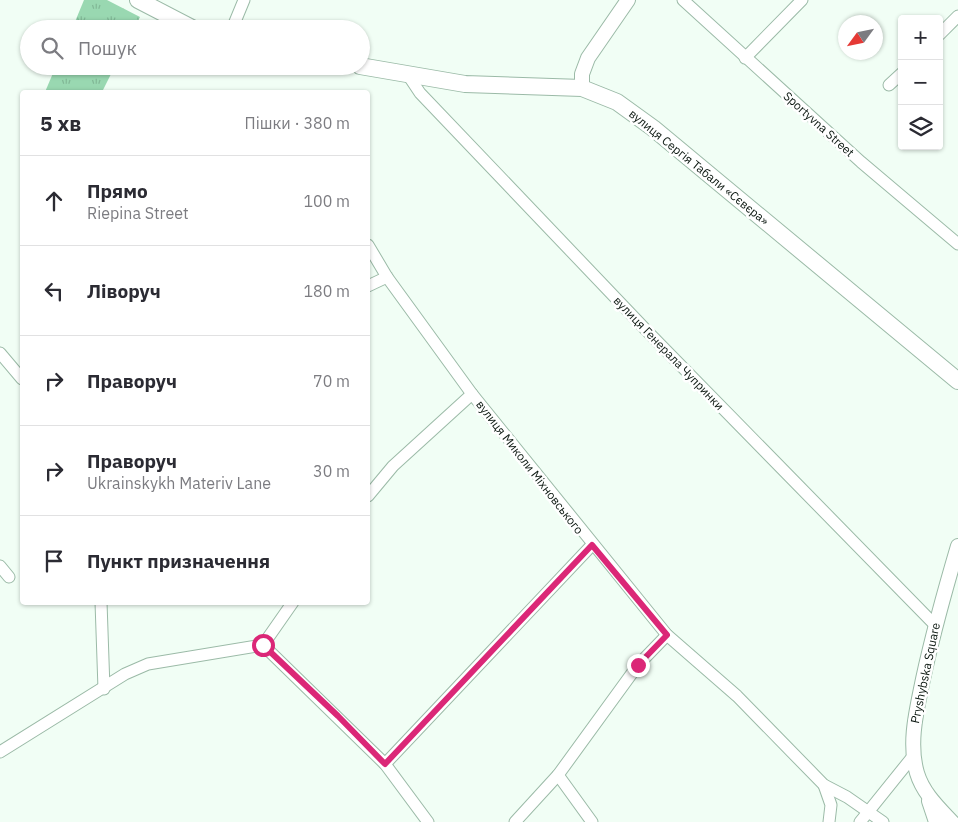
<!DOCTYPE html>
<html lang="uk">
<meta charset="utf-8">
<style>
:root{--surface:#fff;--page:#f7f7f7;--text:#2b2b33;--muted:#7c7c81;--line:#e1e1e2}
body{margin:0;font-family:"IBM Plex Sans",sans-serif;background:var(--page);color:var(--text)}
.controls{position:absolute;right:15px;top:15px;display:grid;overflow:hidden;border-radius:5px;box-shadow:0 1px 4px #0004}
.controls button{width:45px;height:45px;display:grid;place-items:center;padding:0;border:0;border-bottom:1px solid var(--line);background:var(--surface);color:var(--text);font:25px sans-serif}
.compass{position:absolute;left:838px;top:15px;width:45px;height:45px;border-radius:50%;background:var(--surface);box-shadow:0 1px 4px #0004;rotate:237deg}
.stop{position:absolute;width:15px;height:15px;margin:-11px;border:4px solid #db2777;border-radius:50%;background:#fff}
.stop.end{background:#db2777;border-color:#fff;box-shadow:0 1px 5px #0008}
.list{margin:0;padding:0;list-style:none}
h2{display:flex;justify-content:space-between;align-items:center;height:65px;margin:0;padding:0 20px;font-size:21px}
h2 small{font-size:16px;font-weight:400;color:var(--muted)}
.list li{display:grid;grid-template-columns:32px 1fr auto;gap:15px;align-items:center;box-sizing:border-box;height:90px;padding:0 20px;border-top:1px solid var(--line)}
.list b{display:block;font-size:19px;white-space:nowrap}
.list p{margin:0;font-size:16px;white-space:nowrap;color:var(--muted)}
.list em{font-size:16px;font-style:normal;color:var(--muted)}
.icon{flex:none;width:28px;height:28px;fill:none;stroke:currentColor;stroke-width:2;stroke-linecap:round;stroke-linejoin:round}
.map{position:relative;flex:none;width:958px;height:822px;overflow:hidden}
.search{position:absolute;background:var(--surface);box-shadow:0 1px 4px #0004;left:20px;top:20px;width:350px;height:55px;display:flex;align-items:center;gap:12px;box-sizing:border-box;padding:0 18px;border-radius:28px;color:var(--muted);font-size:19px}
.panel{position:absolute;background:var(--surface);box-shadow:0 1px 4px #0004;left:20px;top:90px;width:350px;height:515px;border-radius:5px}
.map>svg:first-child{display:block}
.grass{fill:url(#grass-tufts)}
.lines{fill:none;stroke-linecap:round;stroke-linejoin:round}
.minor-casing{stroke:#9bbaa7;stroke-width:13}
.tertiary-casing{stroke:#9bbaa7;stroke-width:16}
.secondary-casing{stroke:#9bbaa7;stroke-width:18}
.minor{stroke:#fff;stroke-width:11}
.tertiary{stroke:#fff;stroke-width:14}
.secondary{stroke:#fff;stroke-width:16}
.route{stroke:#db2777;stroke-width:6}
.labels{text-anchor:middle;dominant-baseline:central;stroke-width:5;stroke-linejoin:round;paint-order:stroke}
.street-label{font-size:12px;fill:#0b1710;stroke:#fff}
</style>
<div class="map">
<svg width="958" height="822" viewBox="0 0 958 822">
<defs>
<pattern id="grass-tufts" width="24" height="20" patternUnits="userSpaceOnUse" patternTransform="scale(1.25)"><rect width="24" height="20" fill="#99d8b1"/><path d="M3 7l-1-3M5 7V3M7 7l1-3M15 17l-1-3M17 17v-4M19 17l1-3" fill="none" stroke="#82b997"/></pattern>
</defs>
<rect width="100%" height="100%" fill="#f1fef5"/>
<g class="grass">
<polygon points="84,0 107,0 140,17 134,29 72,29"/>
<polygon points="56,66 115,66 102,92 45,92"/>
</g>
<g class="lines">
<g class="minor-casing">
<g id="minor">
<polyline points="683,0 861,162 958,244"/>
<polyline points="232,29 244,0"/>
<polyline points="939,35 958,16"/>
<polyline points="745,58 802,0"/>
<polyline points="408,75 420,93 648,332 935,625"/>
<polyline points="889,85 902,73"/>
<polyline points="368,245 387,277 472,394 667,635 737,696 824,785 847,797 883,822"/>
<polyline points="368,286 387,277"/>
<polyline points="0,353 22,379"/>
<polyline points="368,496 393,466 472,394"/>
<polyline points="0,566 9,577"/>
<polyline points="101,602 104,689"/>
<polyline points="263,645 385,764 428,822"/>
<polyline points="263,645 293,602"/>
<polyline points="0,752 125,674 148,664 263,645"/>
<polyline points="385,764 592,545"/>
<polyline points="558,775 592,822"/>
<polyline points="824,785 831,805 829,822"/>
<polyline points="515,822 558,775 638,665 667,635"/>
<polyline points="860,822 914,755"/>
</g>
</g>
<g class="tertiary-casing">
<g id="tertiary">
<polyline points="582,88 582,74 588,58 628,0"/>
<polyline points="929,801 936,822"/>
<path d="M952,822C938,807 923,793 917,773C908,742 917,709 923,679C933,633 945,590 958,546"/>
</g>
</g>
<g class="secondary-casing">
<g id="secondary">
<polyline points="138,0 194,29"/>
<polyline points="360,66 465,84 582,88 617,102 653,128 958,381"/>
</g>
</g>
<use href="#minor" class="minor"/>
<use href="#tertiary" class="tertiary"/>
<use href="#secondary" class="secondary"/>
</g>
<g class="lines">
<polyline class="route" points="263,645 338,716 385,764 592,545 667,635 638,665"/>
</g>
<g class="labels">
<g class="street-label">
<text transform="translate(819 124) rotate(42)">Sportyvna Street</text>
<text transform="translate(699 167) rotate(39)">вулиця Сергія Табали «Сєвєра»</text>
<text transform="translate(669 353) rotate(46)">вулиця Генерала Чупринки</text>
<text transform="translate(530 467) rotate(52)">вулиця Миколи Міхновського</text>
<text transform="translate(925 673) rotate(-78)">Pryshybska Square</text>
</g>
</g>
</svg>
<div class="controls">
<button>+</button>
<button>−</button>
<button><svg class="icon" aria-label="layers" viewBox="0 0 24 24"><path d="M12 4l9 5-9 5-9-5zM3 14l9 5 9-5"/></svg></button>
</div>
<svg class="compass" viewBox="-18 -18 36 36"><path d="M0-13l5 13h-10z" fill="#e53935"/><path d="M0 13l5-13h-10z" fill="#7c7c81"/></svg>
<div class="stop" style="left:263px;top:645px"></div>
<div class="stop end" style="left:638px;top:665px"></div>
<div class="search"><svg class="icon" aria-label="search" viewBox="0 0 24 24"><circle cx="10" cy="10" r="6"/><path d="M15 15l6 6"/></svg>Пошук</div>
<section class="panel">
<h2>5 хв<small>Пішки · 380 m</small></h2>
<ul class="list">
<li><svg class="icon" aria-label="ahead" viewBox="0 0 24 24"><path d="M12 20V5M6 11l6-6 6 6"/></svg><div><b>Прямо</b><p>Riepina Street</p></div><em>100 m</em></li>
<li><svg class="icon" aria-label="left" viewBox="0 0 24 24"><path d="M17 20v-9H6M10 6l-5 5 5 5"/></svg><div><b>Ліворуч</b></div><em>180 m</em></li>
<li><svg class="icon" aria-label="right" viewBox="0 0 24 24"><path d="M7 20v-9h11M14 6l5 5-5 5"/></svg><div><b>Праворуч</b></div><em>70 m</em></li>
<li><svg class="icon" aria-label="right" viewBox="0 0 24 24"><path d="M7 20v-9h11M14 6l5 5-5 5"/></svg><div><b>Праворуч</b><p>Ukrainskykh Materiv Lane</p></div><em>30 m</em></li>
<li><svg class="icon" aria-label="arrive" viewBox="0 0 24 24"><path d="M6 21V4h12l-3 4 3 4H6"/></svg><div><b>Пункт призначення</b></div></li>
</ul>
</section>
</div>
